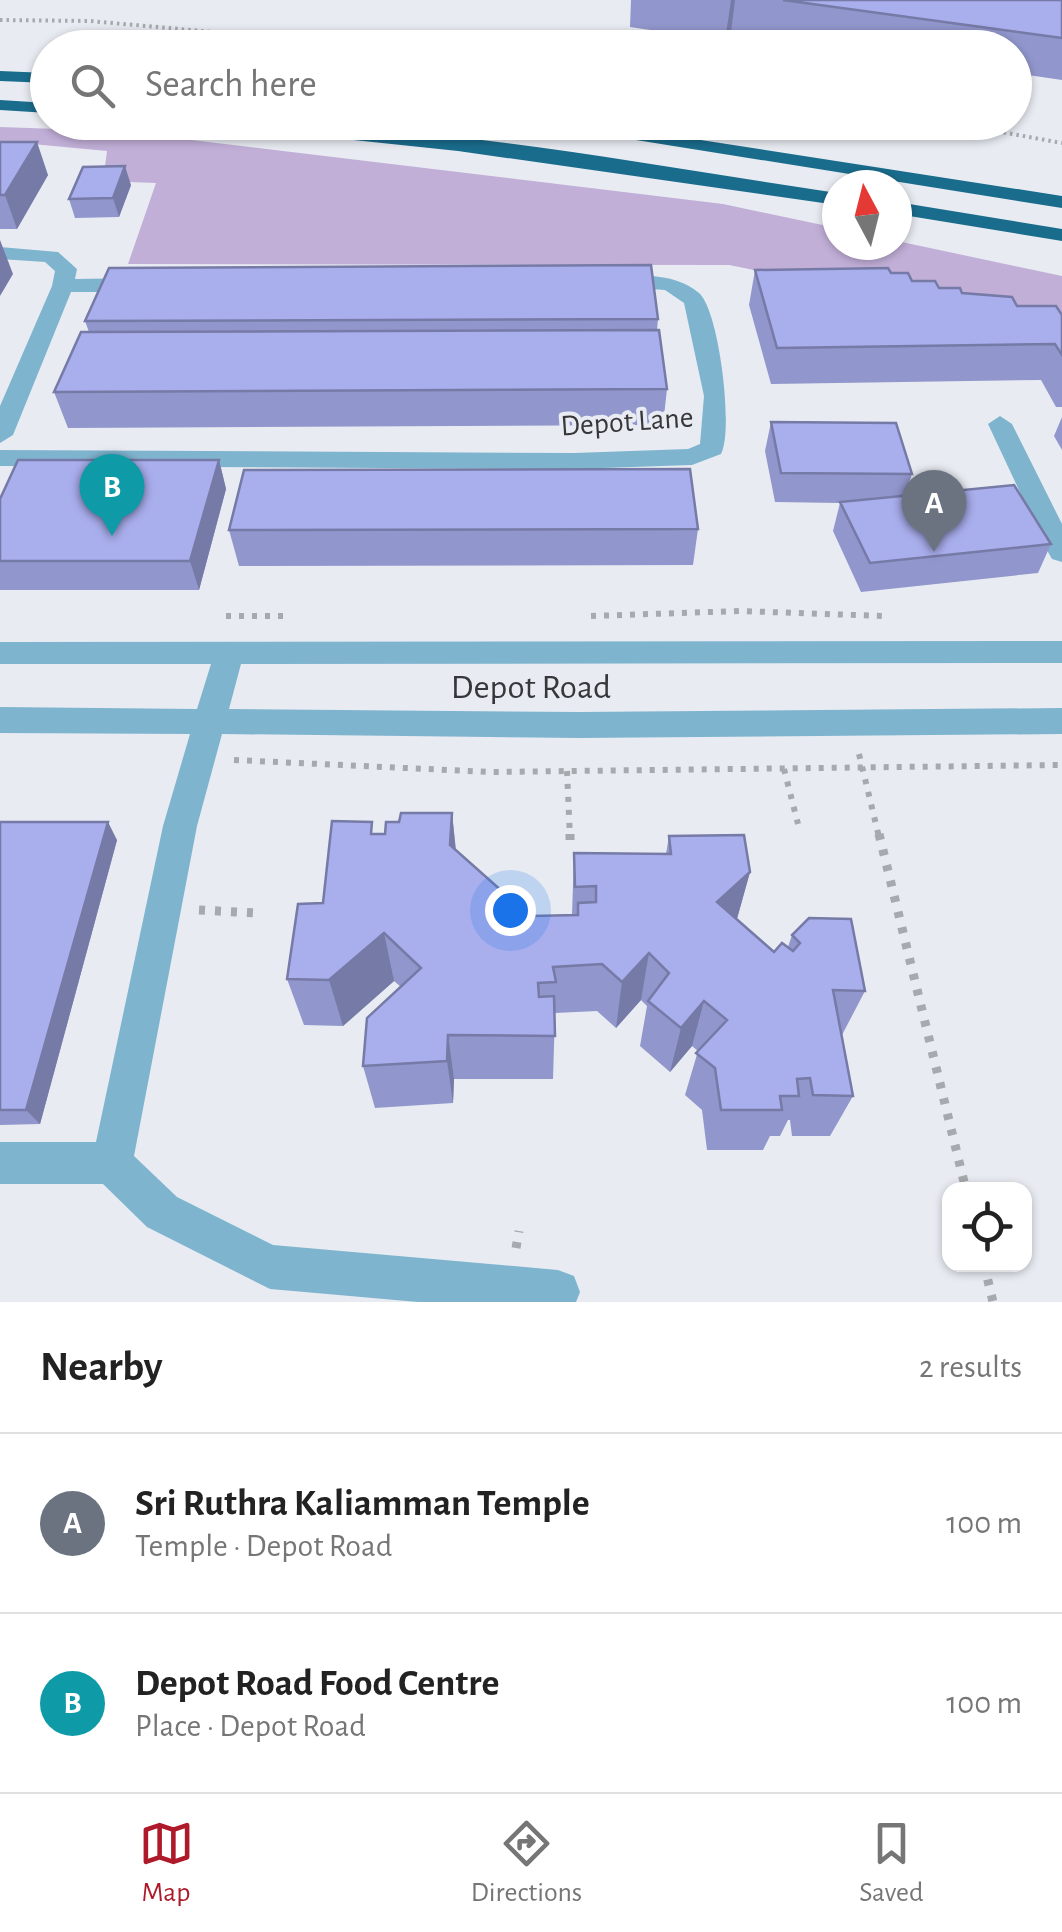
<!DOCTYPE html>
<meta charset="utf-8">
<style>
:root{--surface:#fff;--page:#f6f6f6;--text:#222;--muted:#767676;--line:#e0e0e0;--accent:#ae1a2a}
body{margin:0;font-family:"Alegreya Sans",sans-serif;background:var(--page);color:var(--text)}
.controls{position:absolute;right:30px;bottom:30px;display:grid;overflow:hidden;border-radius:20px;box-shadow:0 2px 8px #0004}
.controls button{width:90px;height:90px;display:grid;place-items:center;padding:0;border:0;border-bottom:2px solid var(--line);background:var(--surface);color:var(--text);font:50px sans-serif}
.compass{position:absolute;left:822px;top:170px;width:90px;height:90px;border-radius:50%;background:var(--surface);box-shadow:0 2px 8px #0004;rotate:353deg}
.you{position:absolute;left:510px;top:910px;width:35px;height:35px;margin:-25px;border:8px solid #fff;border-radius:50%;background:#1a73e8;box-shadow:0 0 0 15px #1a73e833}
.badge{display:grid;place-items:center;width:65px;height:65px;border-radius:50%;background:var(--accent);color:#fff;font-size:32px;font-weight:700}
.pin{position:absolute;translate:-50% -82px;filter:drop-shadow(0 2px 5px #0008)}
.pin::after{content:'';position:absolute;top:52px;width:35px;height:30px;background:inherit;clip-path:polygon(0 0,100% 0,50% 100%)}
.list{margin:0;padding:0;list-style:none}
h2{display:flex;justify-content:space-between;align-items:center;height:130px;margin:0;padding:0 40px;font-size:42px}
h2 small{font-size:32px;font-weight:400;color:var(--muted)}
.list li{display:grid;grid-template-columns:65px 1fr auto;gap:30px;align-items:center;box-sizing:border-box;height:180px;padding:0 40px;border-top:2px solid var(--line)}
.list b{display:block;font-size:38px;white-space:nowrap}
.list p{margin:0;font-size:32px;white-space:nowrap;color:var(--muted)}
.list em{font-size:32px;font-style:normal;color:var(--muted)}
.icon{flex:none;width:55px;height:55px;fill:none;stroke:currentColor;stroke-width:2;stroke-linecap:round;stroke-linejoin:round}
.map{position:relative;flex:none;width:1062px;height:1302px;overflow:hidden}
.search{position:absolute;background:var(--surface);box-shadow:0 2px 8px #0004;left:30px;right:30px;top:30px;height:110px;display:flex;align-items:center;gap:25px;box-sizing:border-box;padding:0 35px;border-radius:55px;color:var(--muted);font-size:38px}
.sheet{height:490px;background:var(--surface)}
nav{display:flex;justify-content:space-around;align-items:center;box-sizing:border-box;height:140px;border-top:2px solid var(--line);background:var(--surface);font-size:28px;color:var(--muted)}
nav a{display:grid;justify-items:center;gap:5px}
nav .on{color:var(--accent)}
.map>svg:first-child{display:block}
.green{fill:#c2afd8}
.lines{fill:none;stroke-linecap:round;stroke-linejoin:round}
.path-far2{stroke:#a6a9ad;stroke-width:4;stroke-dasharray:2.5 4;stroke-linecap:butt}
.path-far1{stroke:#a6a9ad;stroke-width:6;stroke-dasharray:5 8;stroke-linecap:butt}
.path{stroke:#a6a9ad;stroke-width:9;stroke-dasharray:6 10;stroke-linecap:butt}
.minor{fill:#7fb4cf;fill-rule:evenodd}
.highway{fill:#1a6c8c;fill-rule:evenodd}
.wall{fill:#9196cc}
.shaded-wall{fill:#767aa6}
.building{fill:#a9aeed;stroke:#767aa6;stroke-width:2.5}
.labels{text-anchor:middle;dominant-baseline:central;stroke-width:8;stroke-linejoin:round;paint-order:stroke}
.far-street-label{font-size:30px;fill:#36373a;stroke:#e8ecf2}
.street-label{font-size:35px;fill:#36373a;stroke:#e8ecf2}
</style>
<div class="map">
<svg width="1062" height="1302" viewBox="0 0 1062 1302">
<rect width="100%" height="100%" fill="#e8ecf2"/>
<polygon class="green" points="0,127 117,131 723,204 837,228 837,245 897,245 897,241 1062,276 1062,331 729,265 128,264 156,183 103,181 107,151 0,141"/>
<g class="lines">
<g class="path-far2">
<polyline points="0,20 90,21 393,48"/>
<polyline points="946,122 1062,143"/>
</g>
<g class="path-far1">
<polyline points="226,616 289,616"/>
<polyline points="591,616 740,611 883,616"/>
<polyline points="859,754 879,837"/>
<polyline points="234,760 491,772 1062,765"/>
<polyline points="784,769 798,824"/>
<polyline points="567,771 570,837"/>
</g>
<g class="path">
<polyline points="570,834 570,844"/>
<polyline points="879,834 966,1190"/>
<polyline points="199,910 257,913"/>
<polyline points="516,1248 519,1231"/>
<polyline points="984,1264 993,1302"/>
</g>
<g class="minor">
<polygon points="0,247 58,252 77,269 75,279 140,278 151,285 140,292 71,292 13,435 0,443 0,406 52,286 55,271 45,262 0,259"/>
<path d="M616,275C646,276 675,273 699,293C719,310 734,430 721,454L692,465L574,469L0,466V450L574,453L688,449L700,444L704,396L684,303L665,290L608,286L605,281Z"/>
<polygon points="1000,416 1012,424 1062,524 1062,562 1052,559 1048,552 988,424"/>
<polygon points="1062,641 1062,663 241,664 229,709 578,712 1062,708 1062,734 578,738 222,734 197,826 134,1156 177,1197 273,1245 558,1270 574,1276 580,1292 576,1302 418,1302 270,1289 147,1227 103,1184 0,1184 0,1142 96,1142 163,826 190,734 0,733 0,707 197,709 211,664 0,664 0,642"/>
</g>
<g class="highway">
<polygon points="0,71 48,73 48,83 0,81"/>
<polygon points="0,100 48,103 48,113 0,110"/>
<path d="M221,122C425,122 635,163 837,193V205L458,151L230,127Z"/>
<polygon points="514,122 575,122 636,130 1062,196 1062,208 636,140 523,127"/>
<polygon points="897,202 1062,229 1062,241 897,214"/>
</g>
</g>
<g class="wall">
<polygon points="631,0 1062,0 1062,80 1014,73 1014,48 837,48 731,32 725,41 630,27"/>
<polygon points="0,142 48,175 17,229 0,229"/>
<polygon points="131,185 119,217 75,218 69,199"/>
<polygon points="755,270 891,273 912,281 939,288 1062,315 1062,407 1056,407 1041,380 771,384 749,305"/>
<polygon points="658,319 657,330 667,389 663,425 68,428 54,392 89,332 85,321"/>
<polygon points="1062,417 1062,450 1054,436"/>
<polygon points="771,422 912,474 905,495 1051,544 1038,573 861,592 833,531 840,503 775,502 765,451"/>
<polygon points="219,460 226,489 199,590 0,590 0,499"/>
<polygon points="698,529 693,565 239,566 229,530"/>
<polygon points="452,813 456,850 530,916 572,915 574,853 666,854 669,836 750,872 737,919 774,952 788,947 792,935 865,991 842,1035 853,1096 830,1136 792,1136 790,1120 788,1120 780,1136 770,1136 763,1150 707,1150 702,1110 685,1095 698,1051 692,1046 670,1072 640,1046 647,1006 641,1000 616,1028 597,1011 555,1013 553,1079 454,1079 453,1103 375,1108 363,1066 401,987 394,981 343,1026 304,1025 287,979 323,903 375,834 385,834 399,822"/>
<polygon points="0,822 117,840 40,1124 0,1125"/>
</g>
<g class="shaded-wall">
<polygon points="731,0 735,0 731,32 725,41"/>
<polygon points="37,142 48,175 17,229 5,195"/>
<polygon points="125,166 131,185 119,217 113,198"/>
<polygon points="0,240 13,274 0,296"/>
<polygon points="219,460 226,489 199,590 190,561"/>
<polygon points="452,813 457,864 450,845"/>
<polygon points="108,822 117,840 40,1124 26,1110"/>
<polygon points="750,872 736,922 717,902"/>
<polygon points="384,933 394,981 343,1026 329,980"/>
<polygon points="649,953 641,1000 616,1028 622,982"/>
<polygon points="704,1001 692,1046 670,1072 681,1028"/>
<polygon points="448,1035 454,1079 453,1103 447,1061"/>
</g>
<g class="building">
<polygon points="783,0 1062,0 1062,38"/>
<polygon points="0,142 37,142 5,195 0,195"/>
<polygon points="125,166 113,198 69,199 83,167"/>
<polygon points="651,265 658,319 85,321 109,268"/>
<polygon points="888,268 891,273 908,273 912,281 935,281 939,288 960,288 962,293 1012,297 1017,306 1056,306 1062,315 1062,355 1055,344 777,348 755,270"/>
<polygon points="659,330 667,389 54,392 81,332"/>
<polygon points="771,422 896,423 912,474 781,473"/>
<polygon points="18,460 219,460 190,561 0,561 0,499"/>
<polygon points="690,469 698,529 229,530 244,470"/>
<polygon points="1014,485 1051,544 870,563 840,502"/>
<polygon points="401,813 452,813 450,845 530,916 578,915 578,903 596,902 596,886 575,887 574,853 671,854 669,836 744,835 750,872 717,902 774,952 782,943 793,951 800,943 792,935 809,918 851,919 865,991 833,990 853,1096 813,1095 810,1078 797,1079 799,1096 780,1096 782,1110 721,1110 715,1068 696,1053 727,1020 704,1001 681,1028 648,1001 669,973 649,953 622,982 602,964 553,967 556,982 538,983 539,997 554,996 555,1036 448,1035 447,1061 363,1066 367,1018 421,968 384,933 329,980 287,979 298,904 323,903 332,821 372,822 371,834 385,834 386,822 399,822"/>
<polygon points="0,822 108,822 26,1110 0,1110"/>
</g>
<g class="labels">
<g class="far-street-label">
<text transform="translate(627 422) rotate(-4)">Depot Lane</text>
</g>
<g class="street-label">
<text x="531" y="687">Depot Road</text>
</g>
</g>
</svg>
<div class="controls">
<button><svg class="icon" aria-label="locate" viewBox="0 0 24 24"><circle cx="12" cy="12" r="6"/><path d="M12 2v4M12 18v4M2 12h4M18 12h4"/></svg></button>
</div>
<svg class="compass" viewBox="-18 -18 36 36"><path d="M0-13l5 13h-10z" fill="#e53935"/><path d="M0 13l5-13h-10z" fill="#767676"/></svg>
<div class="you"></div>
<div class="pin badge" style="left:934px;top:552px;background:#6b7280">A</div>
<div class="pin badge" style="left:112px;top:536px;background:#0f9aa8">B</div>
<div class="search"><svg class="icon" aria-label="search" viewBox="0 0 24 24"><circle cx="10" cy="10" r="6"/><path d="M15 15l6 6"/></svg>Search here</div>
</div>
<section class="sheet">
<h2>Nearby<small>2 results</small></h2>
<ul class="list">
<li><span class="badge" style="background:#6b7280">A</span><div><b>Sri Ruthra Kaliamman Temple</b><p>Temple · Depot Road</p></div><em>100 m</em></li>
<li><span class="badge" style="background:#0f9aa8">B</span><div><b>Depot Road Food Centre</b><p>Place · Depot Road</p></div><em>100 m</em></li>
</ul>
</section>
<nav>
<a class="on"><svg class="icon" aria-label="map" viewBox="0 0 24 24"><path d="M3 6l6-2 6 2 6-2v14l-6 2-6-2-6 2zM9 4v14M15 6v14"/></svg>Map</a>
<a><svg class="icon" aria-label="directions" viewBox="0 0 24 24"><path d="M12 3l9 9-9 9-9-9zM9 14v-3h6M13 9l2 2-2 2"/></svg>Directions</a>
<a><svg class="icon" aria-label="saved" viewBox="0 0 24 24"><path d="M7 4h10v16l-5-4-5 4z"/></svg>Saved</a>
</nav>
